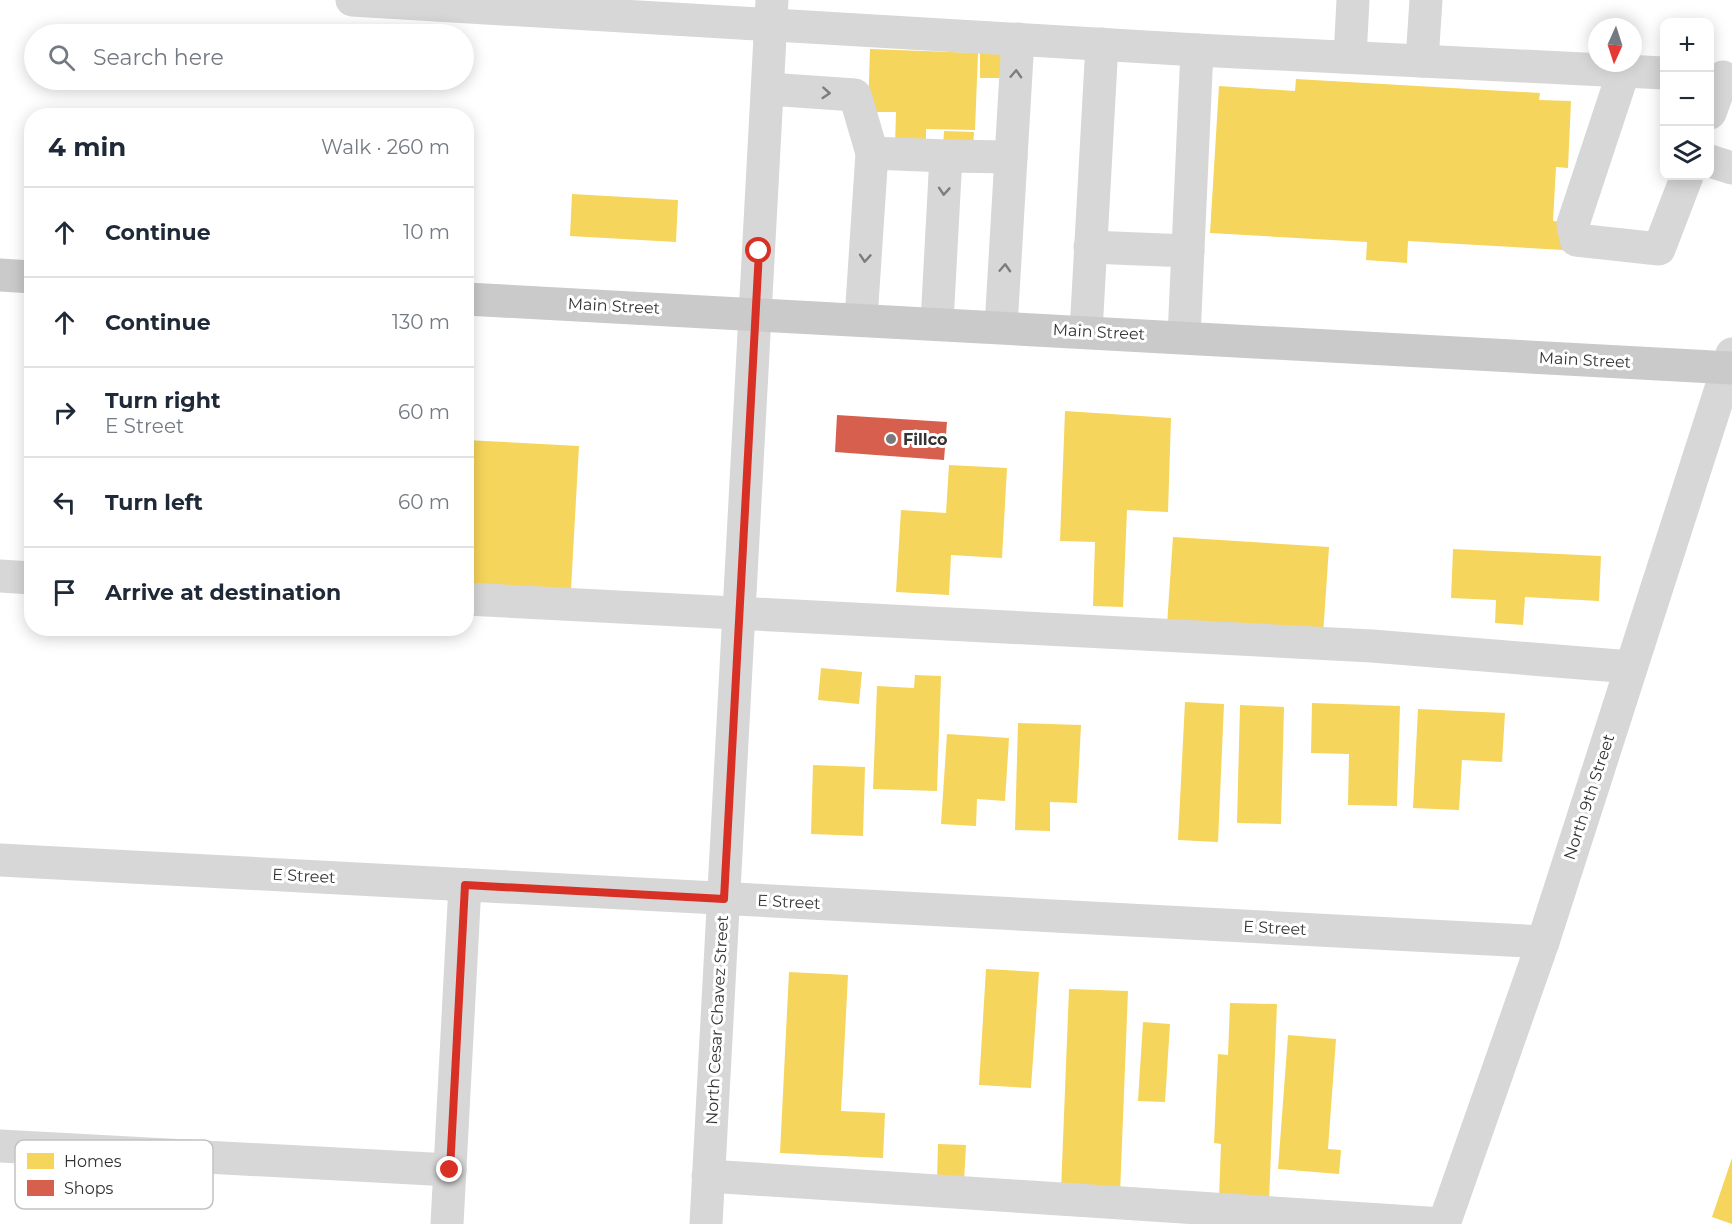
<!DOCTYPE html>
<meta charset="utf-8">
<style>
:root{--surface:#fff;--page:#f6f6f7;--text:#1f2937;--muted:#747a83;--line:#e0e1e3}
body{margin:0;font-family:Montserrat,sans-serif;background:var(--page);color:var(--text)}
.controls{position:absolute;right:18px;top:18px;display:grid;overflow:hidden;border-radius:12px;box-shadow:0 3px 15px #0003}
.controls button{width:54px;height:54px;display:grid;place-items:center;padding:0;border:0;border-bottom:2px solid var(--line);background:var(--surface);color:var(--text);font:30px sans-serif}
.compass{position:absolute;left:1588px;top:18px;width:54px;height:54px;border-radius:50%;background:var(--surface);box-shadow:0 3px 15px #0003;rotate:183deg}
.stop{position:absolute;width:18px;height:18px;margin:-14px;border:4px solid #d93025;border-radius:50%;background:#fff}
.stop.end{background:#d93025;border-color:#fff;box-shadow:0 2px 6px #0008}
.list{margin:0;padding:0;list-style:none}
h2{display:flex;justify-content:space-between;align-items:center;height:78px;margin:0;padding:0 24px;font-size:26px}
h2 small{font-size:20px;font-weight:400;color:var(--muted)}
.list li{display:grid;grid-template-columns:39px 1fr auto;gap:18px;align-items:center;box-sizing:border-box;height:90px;padding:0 24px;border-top:2px solid var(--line)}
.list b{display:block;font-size:22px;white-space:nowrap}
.list p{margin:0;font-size:20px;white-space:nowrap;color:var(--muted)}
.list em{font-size:20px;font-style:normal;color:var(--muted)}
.icon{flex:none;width:33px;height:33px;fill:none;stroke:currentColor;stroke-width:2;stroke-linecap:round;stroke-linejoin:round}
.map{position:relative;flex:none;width:1732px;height:1224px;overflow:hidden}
.search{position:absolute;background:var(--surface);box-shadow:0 3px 15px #0003;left:24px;top:24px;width:450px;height:66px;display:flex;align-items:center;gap:15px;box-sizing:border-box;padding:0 21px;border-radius:33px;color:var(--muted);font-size:22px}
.panel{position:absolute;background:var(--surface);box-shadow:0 3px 15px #0003;left:24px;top:108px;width:450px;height:528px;border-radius:24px}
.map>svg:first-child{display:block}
.homes{fill:#f6d55c}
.shops{fill:#d6604d}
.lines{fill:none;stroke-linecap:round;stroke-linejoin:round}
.minor{stroke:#d7d7d7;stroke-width:33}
.major{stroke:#cacaca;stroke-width:33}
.oneway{stroke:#7d7d7d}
.route{stroke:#d93025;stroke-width:8}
.poi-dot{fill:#7a7a7a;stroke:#fff;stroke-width:2}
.labels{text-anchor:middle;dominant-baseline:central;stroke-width:6;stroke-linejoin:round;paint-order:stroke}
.street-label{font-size:16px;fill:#333;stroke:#fff}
.poi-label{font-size:16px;font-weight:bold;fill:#333;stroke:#fff;text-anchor:start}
.key{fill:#fff;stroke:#c2c2c2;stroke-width:1.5}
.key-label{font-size:16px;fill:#333}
</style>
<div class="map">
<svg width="1732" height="1224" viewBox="0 0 1732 1224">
<rect width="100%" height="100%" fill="#fff"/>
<g class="homes">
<polygon points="870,49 978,53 975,130 926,129 926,146 895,145 896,112 868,112"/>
<rect x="980" y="49" width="27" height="29"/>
<polygon points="1296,79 1540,93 1539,100 1571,101 1568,168 1556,167 1553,221 1565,222 1563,250 1408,241 1407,263 1366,260 1367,242 1210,233 1219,86 1295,91"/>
<polygon points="944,131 974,132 973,148 943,148"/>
<polygon points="572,194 678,200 676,242 570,236"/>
<polygon points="1065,411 1171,418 1168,512 1127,510 1123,607 1093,606 1095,542 1060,541"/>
<polygon points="466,440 579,446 571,589 466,583"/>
<polygon points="949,465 1007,468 1002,558 951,555 949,595 896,592 901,510 946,513"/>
<polygon points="1173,537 1329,547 1323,635 1167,625"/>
<polygon points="1453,549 1601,556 1599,601 1525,597 1523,625 1495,623 1496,600 1451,598"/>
<polygon points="821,668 862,672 859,704 818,700"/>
<polygon points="915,675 941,676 937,791 873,789 877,686 914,688"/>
<polygon points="1185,702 1224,704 1218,842 1178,840"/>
<polygon points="1312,703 1400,706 1397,806 1348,805 1349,754 1311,753"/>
<polygon points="1240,705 1284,707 1281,824 1237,823"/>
<polygon points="1418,709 1505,713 1502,762 1462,760 1459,810 1413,808"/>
<polygon points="1018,723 1081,725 1077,803 1050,802 1050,831 1015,830"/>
<polygon points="947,734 1009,738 1005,801 977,799 976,826 941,824"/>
<polygon points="813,765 865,767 863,836 811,834"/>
<polygon points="986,969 1039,972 1031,1088 979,1085"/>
<polygon points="789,972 848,975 841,1111 885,1113 883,1158 780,1153"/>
<polygon points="1069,989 1128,991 1120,1194 1061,1191"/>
<polygon points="1230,1003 1277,1004 1269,1201 1219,1199 1221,1144 1214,1143 1218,1054 1228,1055"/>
<polygon points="1143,1022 1170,1024 1165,1102 1138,1101"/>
<polygon points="1288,1035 1336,1039 1328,1149 1341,1150 1339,1174 1278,1169"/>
<polygon points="938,1144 966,1145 964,1182 937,1181"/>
<polygon points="1732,1158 1732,1224 1712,1217"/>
</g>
<polygon class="shops" points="837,415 947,422 944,460 835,452"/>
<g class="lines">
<g class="minor">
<polyline points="352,0 1197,50 1664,73"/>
<polyline points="1350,57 1353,0"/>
<polyline points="1422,61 1426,0"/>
<polyline points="1624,70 1573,224 1576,240 1659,249 1687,176"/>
<polyline points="768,89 855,95 872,153 861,319"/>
<polyline points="1710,113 1723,77"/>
<polyline points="872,153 946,156"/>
<polyline points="1710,161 1732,168"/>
<polyline points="1090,247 1188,251"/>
<polyline points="937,323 946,156 1011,157"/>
<polyline points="1001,327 1018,39"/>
<polyline points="1086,332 1102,44"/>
<polyline points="1184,337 1197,50"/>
<polyline points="0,576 32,578"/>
<polyline points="466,599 1372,646 1631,667"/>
<polyline points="0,860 1543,942"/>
<polyline points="0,1146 450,1170"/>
<polyline points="708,1176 1443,1224"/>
<polyline points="447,1224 465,885"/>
<polyline points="706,1224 772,0"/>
<polyline points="1444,1224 1543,942 1732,354"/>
</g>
<g class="major">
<polyline points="0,275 32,277"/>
<polyline points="466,299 1732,368"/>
</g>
</g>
<defs><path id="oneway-chevron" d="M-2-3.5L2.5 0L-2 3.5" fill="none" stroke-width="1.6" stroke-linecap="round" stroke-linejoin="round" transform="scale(1.5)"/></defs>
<g class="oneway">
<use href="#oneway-chevron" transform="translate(1016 74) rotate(-87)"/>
<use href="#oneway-chevron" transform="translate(826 93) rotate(4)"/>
<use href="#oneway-chevron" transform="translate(944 191) rotate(94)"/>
<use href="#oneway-chevron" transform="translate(865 258) rotate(94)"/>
<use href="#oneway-chevron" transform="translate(1005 268) rotate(-87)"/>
</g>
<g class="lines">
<polyline class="route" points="450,1170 465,885 724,899 759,251"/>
</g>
<circle class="poi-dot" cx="891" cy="439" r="6"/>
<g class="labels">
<g class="street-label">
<text transform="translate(614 306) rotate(3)">Main Street</text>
<text transform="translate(1099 332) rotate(3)">Main Street</text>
<text transform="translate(1585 360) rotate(3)">Main Street</text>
<text transform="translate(1589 797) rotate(-72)">North 9th Street</text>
<text transform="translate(304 876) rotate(3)">E Street</text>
<text transform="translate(789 902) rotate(3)">E Street</text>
<text transform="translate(1275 928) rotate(3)">E Street</text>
<text transform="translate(717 1020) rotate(-87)">North Cesar Chavez Street</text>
</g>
<g class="poi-label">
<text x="903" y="439">Fillco</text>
</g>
</g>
<rect x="15" y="1140" width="198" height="69" rx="9" class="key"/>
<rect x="27" y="1153" width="27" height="16" fill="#f6d55c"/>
<rect x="27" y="1180" width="27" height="16" fill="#d6604d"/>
<g class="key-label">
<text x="64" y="1167">Homes</text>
<text x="64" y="1194">Shops</text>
</g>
</svg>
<div class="controls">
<button>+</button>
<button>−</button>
<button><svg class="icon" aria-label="layers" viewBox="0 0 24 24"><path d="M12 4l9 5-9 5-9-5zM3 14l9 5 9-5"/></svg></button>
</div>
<svg class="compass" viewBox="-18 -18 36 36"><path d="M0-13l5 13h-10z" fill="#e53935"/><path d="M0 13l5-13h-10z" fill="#747a83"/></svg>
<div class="stop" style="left:759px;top:251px"></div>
<div class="stop end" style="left:450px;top:1170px"></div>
<div class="search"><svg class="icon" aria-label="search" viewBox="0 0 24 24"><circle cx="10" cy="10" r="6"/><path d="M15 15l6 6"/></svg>Search here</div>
<section class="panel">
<h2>4 min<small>Walk · 260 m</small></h2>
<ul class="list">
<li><svg class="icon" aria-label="ahead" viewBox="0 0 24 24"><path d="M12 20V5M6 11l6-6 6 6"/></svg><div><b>Continue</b></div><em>10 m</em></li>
<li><svg class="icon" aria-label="ahead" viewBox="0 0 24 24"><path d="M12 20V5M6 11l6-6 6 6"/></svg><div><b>Continue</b></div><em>130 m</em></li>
<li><svg class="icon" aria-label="right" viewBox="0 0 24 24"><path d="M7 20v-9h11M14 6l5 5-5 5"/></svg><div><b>Turn right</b><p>E Street</p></div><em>60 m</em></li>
<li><svg class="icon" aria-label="left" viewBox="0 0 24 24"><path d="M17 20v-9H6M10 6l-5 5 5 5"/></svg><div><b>Turn left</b></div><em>60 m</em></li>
<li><svg class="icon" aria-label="arrive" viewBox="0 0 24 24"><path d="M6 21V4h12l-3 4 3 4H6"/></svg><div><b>Arrive at destination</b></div></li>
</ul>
</section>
</div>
